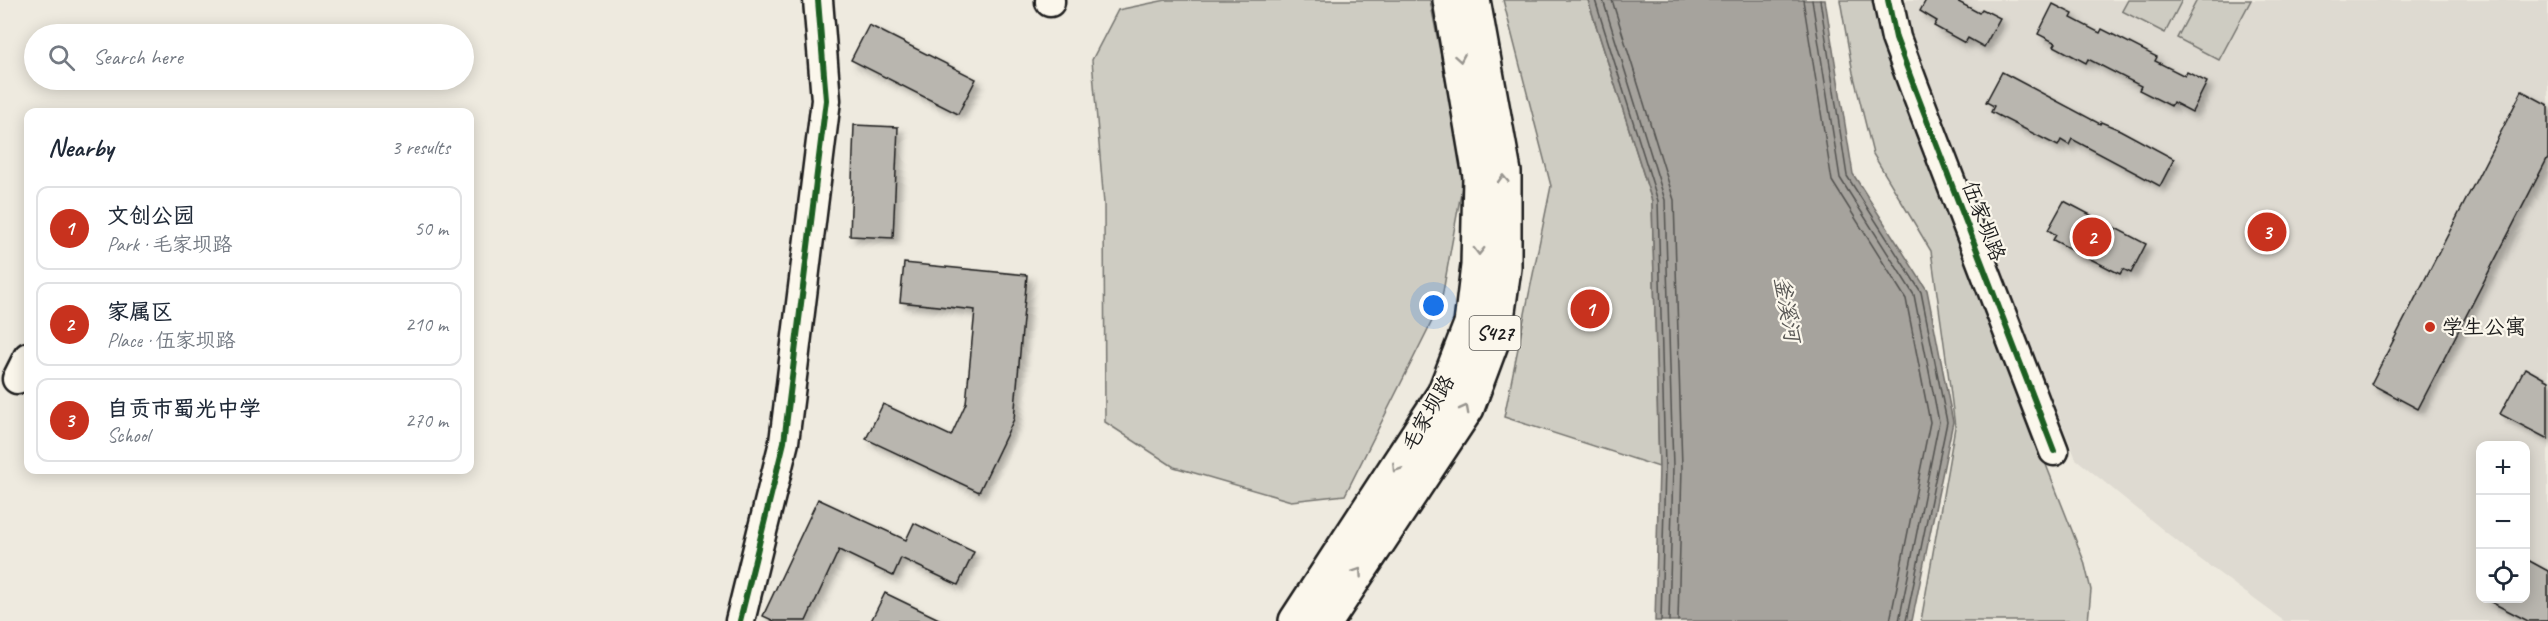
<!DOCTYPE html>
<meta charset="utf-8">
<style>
:root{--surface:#fff;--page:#f6f6f7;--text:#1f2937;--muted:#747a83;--line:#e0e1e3;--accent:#c8321e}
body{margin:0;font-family:Caveat,"LXGW WenKai TC",sans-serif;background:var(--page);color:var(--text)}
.controls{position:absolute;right:18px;bottom:18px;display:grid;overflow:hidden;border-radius:12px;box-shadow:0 3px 15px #0003}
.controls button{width:54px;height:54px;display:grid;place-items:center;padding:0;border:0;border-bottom:2px solid var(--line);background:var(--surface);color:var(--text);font:30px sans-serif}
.you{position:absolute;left:1434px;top:306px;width:21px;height:21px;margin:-15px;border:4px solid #fff;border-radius:50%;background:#1a73e8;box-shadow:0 0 0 9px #1a73e833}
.badge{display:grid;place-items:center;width:39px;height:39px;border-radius:50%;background:var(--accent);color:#fff;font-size:20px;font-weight:700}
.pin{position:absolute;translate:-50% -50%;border:3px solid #fff;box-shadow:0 2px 6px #0006}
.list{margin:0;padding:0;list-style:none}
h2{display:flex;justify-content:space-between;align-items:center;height:78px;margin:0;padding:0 24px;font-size:26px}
h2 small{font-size:20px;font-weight:400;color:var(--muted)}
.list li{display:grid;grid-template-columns:39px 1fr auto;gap:18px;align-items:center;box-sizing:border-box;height:84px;margin:0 12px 12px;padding:0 12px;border:2px solid var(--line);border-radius:12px}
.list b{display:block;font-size:22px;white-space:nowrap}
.list p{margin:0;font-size:20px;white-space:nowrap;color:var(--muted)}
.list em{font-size:20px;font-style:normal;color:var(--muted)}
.icon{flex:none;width:33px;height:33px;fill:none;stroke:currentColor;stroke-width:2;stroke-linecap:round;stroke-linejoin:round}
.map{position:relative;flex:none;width:2548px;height:621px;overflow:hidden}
.search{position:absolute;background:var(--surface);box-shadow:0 3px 15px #0003;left:24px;top:24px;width:450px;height:66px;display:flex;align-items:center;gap:15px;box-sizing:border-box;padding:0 21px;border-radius:33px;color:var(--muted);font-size:22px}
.panel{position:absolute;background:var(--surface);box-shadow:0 3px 15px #0003;left:24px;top:108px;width:450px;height:366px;border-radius:12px}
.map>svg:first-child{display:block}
.built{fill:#dedad1;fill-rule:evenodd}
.green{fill:#ceccc2;stroke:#75746f;stroke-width:1.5}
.water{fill:#a6a39d;stroke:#6f6d69;stroke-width:1.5}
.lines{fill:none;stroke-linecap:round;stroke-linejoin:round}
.shore{stroke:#535250;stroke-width:1.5}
.building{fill:#b9b6af;stroke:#1c1c1c;stroke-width:1.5;filter:url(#shadow)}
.minor-casing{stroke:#1c1c1c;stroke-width:33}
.major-casing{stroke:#1c1c1c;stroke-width:38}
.minor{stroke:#fbf7ec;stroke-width:28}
.major{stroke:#fbf7ec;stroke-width:33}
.cycleway-casing{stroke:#fbf7ec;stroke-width:10}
.cycleway{stroke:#1b5e20;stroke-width:6}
.oneway{stroke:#97948e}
.poi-dot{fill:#c8321e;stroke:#fbf7ec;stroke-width:2}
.labels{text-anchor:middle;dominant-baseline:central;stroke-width:4.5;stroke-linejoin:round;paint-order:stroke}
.shield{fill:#fbf7ec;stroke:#5f5e5a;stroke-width:1.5}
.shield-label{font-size:20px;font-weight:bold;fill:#1c1c1c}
.street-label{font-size:21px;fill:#1c1c1c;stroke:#fbf7ec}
.poi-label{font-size:21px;fill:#1c1c1c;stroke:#fbf7ec;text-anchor:start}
.water-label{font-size:22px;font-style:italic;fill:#5a5956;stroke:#fbf7ec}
</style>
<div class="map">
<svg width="2548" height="621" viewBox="0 0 2548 621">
<defs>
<filter id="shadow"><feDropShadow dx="5.5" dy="5.5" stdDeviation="3" flood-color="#0004"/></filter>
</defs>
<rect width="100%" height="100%" fill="#eeeadf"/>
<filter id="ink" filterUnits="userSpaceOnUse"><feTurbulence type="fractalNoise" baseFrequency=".0167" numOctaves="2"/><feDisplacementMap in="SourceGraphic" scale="12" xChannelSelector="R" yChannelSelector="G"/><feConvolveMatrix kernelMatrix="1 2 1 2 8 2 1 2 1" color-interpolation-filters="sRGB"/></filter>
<g filter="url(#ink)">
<path class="built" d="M1899,0H2548V621H2284L2189,551L2076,459L1900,19ZM2480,446H2526V598H2480Z"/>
<g class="green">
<polygon points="1166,0 1430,0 1464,176 1441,303 1345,495 1291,501 1174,467 1105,422 1104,204 1092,60 1118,10"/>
<polygon points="1503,0 1588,0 1652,201 1659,467 1504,417 1551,186"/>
<polygon points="1840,0 1878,0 2024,409 2084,561 2091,590 2088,621 1921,621 1955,427 1949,379 1931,251 1873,154 1853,73"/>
<polygon points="2128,0 2182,0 2165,33 2122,11"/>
<polygon points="2197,0 2251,0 2219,60 2177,38"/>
</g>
<polygon class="water" points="1588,0 1825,0 1853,174 1927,290 1953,422 1912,621 1655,621 1659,467 1652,201"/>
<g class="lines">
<g class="shore">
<polyline points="1595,0 1658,201 1665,467 1661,621"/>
<polyline points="1603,0 1665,200 1673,467 1669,621"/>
<polyline points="1612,0 1674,200 1682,467 1678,621"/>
<polyline points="1803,0 1832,181 1906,299 1930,422 1890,621"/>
<polyline points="1812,0 1840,178 1914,295 1939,422 1899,621"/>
<polyline points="1820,0 1847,176 1921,292 1947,422 1906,621"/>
</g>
</g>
<g class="building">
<polygon points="1926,0 1955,0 1979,13 1982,9 2000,18 1984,47 1968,38 1965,43 1934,26 1937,21 1920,11"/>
<polygon points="2053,4 2073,14 2071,18 2100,33 2102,29 2157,57 2155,61 2185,76 2187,72 2207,82 2192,112 2173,102 2171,106 2139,90 2141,86 2088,59 2086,63 2054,46 2056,43 2038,34"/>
<polygon points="869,25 976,79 958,114 851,60"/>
<polygon points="2002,72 2100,124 2101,122 2120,130 2174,159 2160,186 2072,139 2069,145 2061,140 2058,146 1991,112 1994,106 1986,102"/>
<polygon points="2522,91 2548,105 2548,157 2418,409 2371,384"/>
<polygon points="854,125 898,127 893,238 850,236"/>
<polygon points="2064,201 2146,244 2131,273 2123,269 2120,274 2053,240 2056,235 2048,230"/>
<polygon points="904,263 1027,275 1014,419 979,492 866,439 883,404 951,436 966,403 975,310 900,302"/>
<polygon points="2525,368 2548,381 2548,439 2500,414"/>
<polygon points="818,499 906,540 914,523 974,552 958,585 901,558 893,576 839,550 806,621 774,621 763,616"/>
<polygon points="2526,559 2548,571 2548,621 2528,621 2483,598 2526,598"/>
<polygon points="885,593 943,621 871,621"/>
</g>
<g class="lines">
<g class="minor-casing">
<g id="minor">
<polyline points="1888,0 1896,38 1915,89 2054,451"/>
<polyline points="1050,2 1050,0"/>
<polyline points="17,379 28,357"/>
<polyline points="740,621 784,442 826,100 818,0"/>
</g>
</g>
<g class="major-casing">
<g id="major">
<polyline points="1296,621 1444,394 1471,324 1478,266 1480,176 1450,0"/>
<polyline points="1326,621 1467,408 1495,333 1504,268 1504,172 1473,0"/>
</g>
</g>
<use href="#minor" class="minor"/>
<use href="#major" class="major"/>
<g class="cycleway-casing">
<g id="cycleway">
<polyline points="1888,0 1896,38 1915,89 2054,451"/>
<polyline points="740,621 784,442 826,100 818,0"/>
</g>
</g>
<use href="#cycleway" class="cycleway"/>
</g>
<defs><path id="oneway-chevron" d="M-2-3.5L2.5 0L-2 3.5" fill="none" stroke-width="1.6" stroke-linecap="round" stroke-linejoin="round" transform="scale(1.5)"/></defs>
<g class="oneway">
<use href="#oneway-chevron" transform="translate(1460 58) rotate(80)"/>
<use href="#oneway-chevron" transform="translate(1503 179) rotate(-92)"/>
<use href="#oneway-chevron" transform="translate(1479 251) rotate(91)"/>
<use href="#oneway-chevron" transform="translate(1465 409) rotate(-62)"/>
<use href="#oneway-chevron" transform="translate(1396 468) rotate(123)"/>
<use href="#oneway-chevron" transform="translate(1358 572) rotate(-56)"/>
</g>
</g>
<circle class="poi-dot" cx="2430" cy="327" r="6"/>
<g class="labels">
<rect class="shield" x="1469.5" y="316" width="51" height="34" rx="4.5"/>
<g class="shield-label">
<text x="1495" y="333">S427</text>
</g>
<g class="street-label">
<text transform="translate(1984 221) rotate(69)">伍家坝路</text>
<text transform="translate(1428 413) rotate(-60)">毛家坝路</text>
</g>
<g class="poi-label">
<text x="2442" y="327">学生公寓</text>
</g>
<g class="water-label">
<text transform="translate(1787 309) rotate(80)">釜溪河</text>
</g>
</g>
</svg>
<div class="controls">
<button>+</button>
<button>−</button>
<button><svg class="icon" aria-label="locate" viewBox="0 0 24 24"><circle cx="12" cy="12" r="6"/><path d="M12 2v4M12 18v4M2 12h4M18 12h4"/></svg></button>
</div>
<div class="you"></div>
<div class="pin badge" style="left:1590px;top:309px">1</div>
<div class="pin badge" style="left:2092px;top:237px">2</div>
<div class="pin badge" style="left:2267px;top:232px">3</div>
<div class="search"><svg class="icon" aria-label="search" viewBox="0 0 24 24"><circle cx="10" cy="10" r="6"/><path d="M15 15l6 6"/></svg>Search here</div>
<section class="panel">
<h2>Nearby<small>3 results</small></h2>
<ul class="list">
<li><span class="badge">1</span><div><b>文创公园</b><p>Park · 毛家坝路</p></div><em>50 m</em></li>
<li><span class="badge">2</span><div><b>家属区</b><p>Place · 伍家坝路</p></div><em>210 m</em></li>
<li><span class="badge">3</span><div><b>自贡市蜀光中学</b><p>School</p></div><em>270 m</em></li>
</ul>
</section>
</div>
